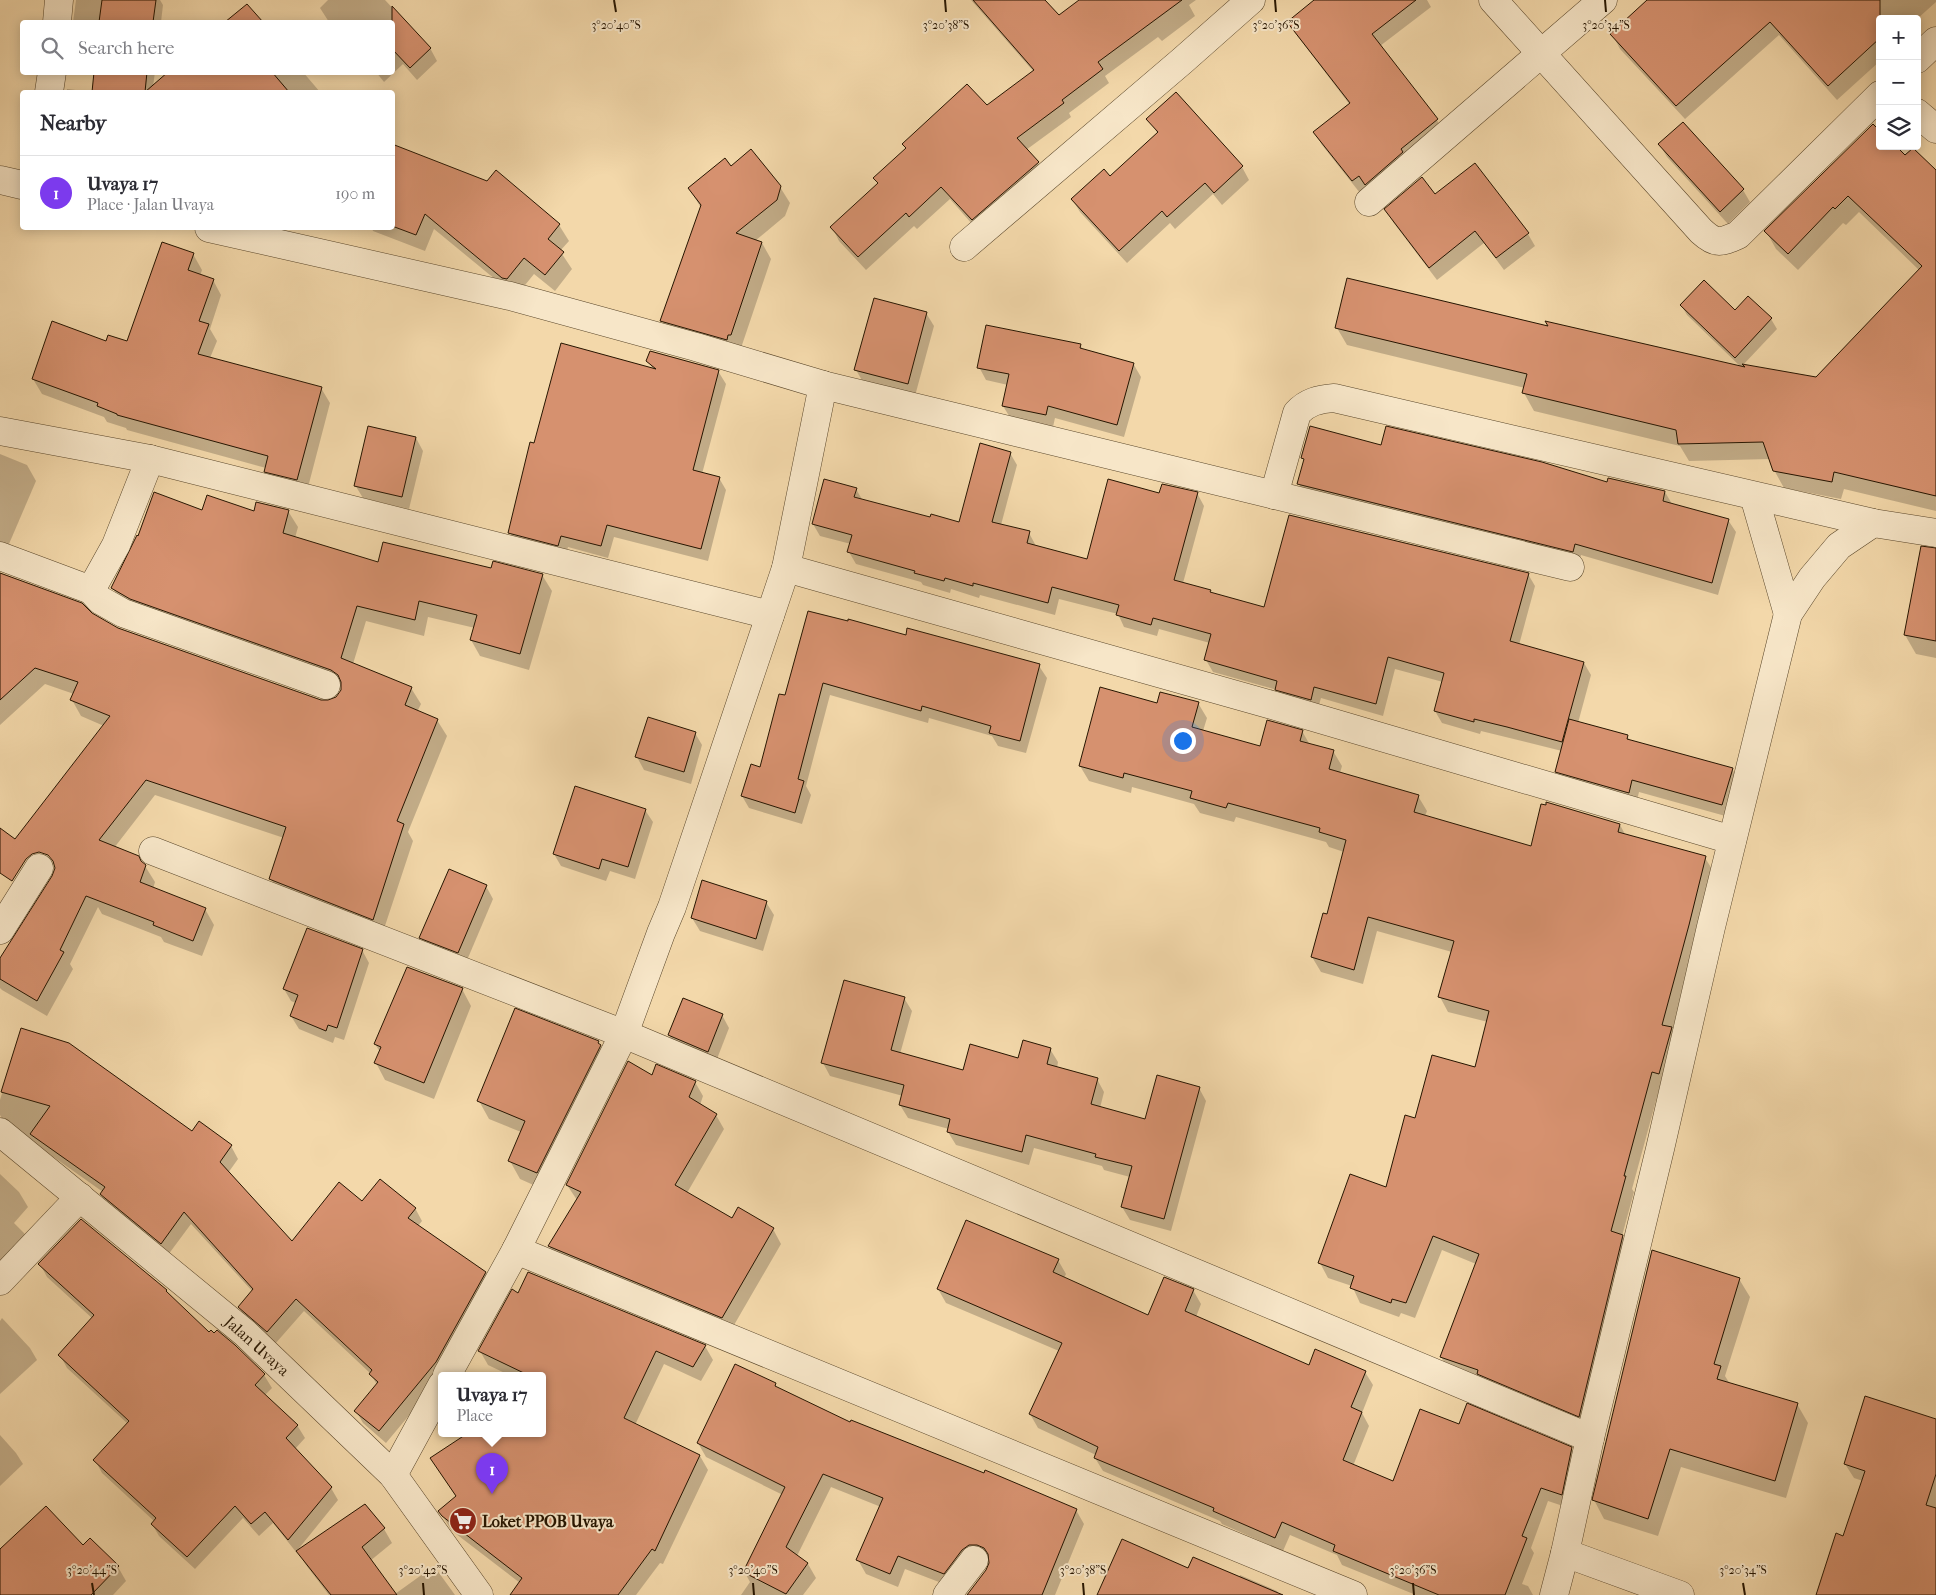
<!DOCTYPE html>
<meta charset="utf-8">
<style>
:root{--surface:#fff;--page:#f7f7f7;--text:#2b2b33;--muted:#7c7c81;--line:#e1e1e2;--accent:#7c3aed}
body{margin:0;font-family:"IM FELL French Canon",serif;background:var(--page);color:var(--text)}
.controls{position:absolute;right:15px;top:15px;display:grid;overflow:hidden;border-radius:5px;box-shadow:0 2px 12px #0003}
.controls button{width:45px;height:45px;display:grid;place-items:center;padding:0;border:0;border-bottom:1px solid var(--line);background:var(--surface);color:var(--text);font:25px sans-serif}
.you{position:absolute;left:1182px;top:740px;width:18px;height:18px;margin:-12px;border:4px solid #fff;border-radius:50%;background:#1a73e8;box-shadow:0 0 0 8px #1a73e833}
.badge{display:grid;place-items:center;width:32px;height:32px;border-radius:50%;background:var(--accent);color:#fff;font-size:16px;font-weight:700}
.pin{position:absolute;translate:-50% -41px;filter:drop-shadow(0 1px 2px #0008)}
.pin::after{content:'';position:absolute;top:26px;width:18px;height:15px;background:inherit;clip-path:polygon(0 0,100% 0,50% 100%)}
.popup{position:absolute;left:438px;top:1372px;width:108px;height:65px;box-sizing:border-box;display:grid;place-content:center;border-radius:5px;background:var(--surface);filter:drop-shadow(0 1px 4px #0005);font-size:16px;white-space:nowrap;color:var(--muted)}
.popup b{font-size:19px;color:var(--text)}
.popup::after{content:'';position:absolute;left:50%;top:100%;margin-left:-10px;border:10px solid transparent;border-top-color:var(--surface)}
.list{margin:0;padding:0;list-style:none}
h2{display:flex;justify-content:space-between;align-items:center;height:65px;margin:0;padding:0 20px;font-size:21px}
h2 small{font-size:16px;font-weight:400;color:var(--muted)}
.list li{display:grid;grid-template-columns:32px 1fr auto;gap:15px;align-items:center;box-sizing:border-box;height:75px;padding:0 20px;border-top:1px solid var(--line)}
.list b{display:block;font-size:19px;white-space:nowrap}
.list p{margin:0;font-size:16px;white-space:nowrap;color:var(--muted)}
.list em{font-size:16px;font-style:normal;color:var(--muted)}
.icon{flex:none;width:28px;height:28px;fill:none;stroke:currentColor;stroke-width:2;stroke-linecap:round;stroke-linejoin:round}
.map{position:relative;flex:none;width:1936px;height:1595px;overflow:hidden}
.search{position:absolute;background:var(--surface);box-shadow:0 2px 12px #0003;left:20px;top:20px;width:375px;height:55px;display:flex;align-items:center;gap:12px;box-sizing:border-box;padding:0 18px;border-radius:5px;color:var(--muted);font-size:19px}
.panel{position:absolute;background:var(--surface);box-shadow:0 2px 12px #0003;left:20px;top:90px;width:375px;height:140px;border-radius:5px}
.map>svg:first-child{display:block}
.shadow{fill:#0003}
.building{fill:#d6916f;stroke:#261500}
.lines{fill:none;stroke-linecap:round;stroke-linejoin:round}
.street-casing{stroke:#59462a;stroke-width:29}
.street{stroke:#f7e6c8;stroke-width:28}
.ticks{fill:none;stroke:#261500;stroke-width:2}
.labels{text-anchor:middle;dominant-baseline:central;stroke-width:4;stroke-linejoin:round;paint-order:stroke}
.street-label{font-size:16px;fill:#261500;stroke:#f7e6c8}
.poi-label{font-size:16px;font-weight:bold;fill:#261500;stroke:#f7e6c8;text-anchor:start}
.ticks-label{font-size:12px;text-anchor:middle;fill:#261500;stroke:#f7e6c8;stroke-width:4;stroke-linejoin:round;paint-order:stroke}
</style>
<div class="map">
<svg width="1936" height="1595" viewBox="0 0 1936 1595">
<rect width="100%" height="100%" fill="#f3d8aa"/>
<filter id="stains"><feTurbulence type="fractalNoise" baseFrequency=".004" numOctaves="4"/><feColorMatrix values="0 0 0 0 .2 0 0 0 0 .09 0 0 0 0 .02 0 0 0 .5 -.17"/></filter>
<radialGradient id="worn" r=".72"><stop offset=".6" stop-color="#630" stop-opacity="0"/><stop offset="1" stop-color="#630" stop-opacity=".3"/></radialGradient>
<g class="shadow">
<polygon points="76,0 160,0 163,5 161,22 73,22"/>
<polygon points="328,0 385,0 430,48 437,61 417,80 403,64 384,82 376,72 392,72 392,22 329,22 320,8"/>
<polygon points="971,0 1044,0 1058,17 1081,0 1196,0 1189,5 1195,16 1162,41 1158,37 1105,76 1109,83 1069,113 1071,117 1026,150 1038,163 1046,176 980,233 950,199 917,229 914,226 866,270 839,241 832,227 878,184 875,178 987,107 1034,72"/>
<polygon points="1316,0 1427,0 1431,7 1380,46 1437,120 1444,133 1360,193 1322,145 1315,133 1350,105 1296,34 1289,22"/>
<polygon points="1649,0 1936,0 1936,2 1917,19 1880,19 1880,61 1837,100 1779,35 1685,119 1620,49 1612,34"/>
<polygon points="247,5 262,22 227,22"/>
<polygon points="95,72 155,72 153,87 170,72 303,72 320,92 67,92 67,89 93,92"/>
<polygon points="1175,94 1242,167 1249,180 1222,205 1213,194 1175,229 1170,223 1127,263 1080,212 1072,199 1110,178 1158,134 1148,119"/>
<polygon points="392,145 559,225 569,241 560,251 572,269 555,291 534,274 517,295 513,294 434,229 425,251 373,231 372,228 392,228"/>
<polygon points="1660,145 1743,190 1750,202 1728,224 1667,157"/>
<polygon points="1880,146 1936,172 1936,511 1844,489 1841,499 1784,488 1774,470 1770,459 1689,461 1680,446 1534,411 1524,393 1525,388 1347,345 1337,328 1550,328 1742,368 1687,315 1681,305 1735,312 1771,319 1777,329 1743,365 1817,378 1920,271 1859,212 1846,225 1843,223 1798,270 1776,249 1766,231"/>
<polygon points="731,168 780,187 790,203 785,216 755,241 762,243 771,259 740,351 671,337 662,321 701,208 689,188"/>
<polygon points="1435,196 1528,234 1535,246 1504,270 1484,243 1437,280 1393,222 1386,210"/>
<polygon points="193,254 202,270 200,276 213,280 221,295 210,329 217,341 210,358 321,388 330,403 306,495 274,487 265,471 266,468 127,430 126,428 107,422 104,417 42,394 33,379 107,343 127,343"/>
<polygon points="926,313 934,326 915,396 863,382 856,370"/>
<polygon points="1080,345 1083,350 1134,365 1141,377 1124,437 1055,418 1053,427 1011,419 1003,406 1008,385 986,380 979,367"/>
<polygon points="648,361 718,371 726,384 702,474 719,478 726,490 708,561 614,537 608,558 568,547 565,558 517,546 510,533 535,444 653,369"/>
<polygon points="416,438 423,451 409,509 363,498 355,485"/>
<polygon points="1010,453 1017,465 1001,525 1029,533 1036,546 1087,561 1160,495 1197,493 1204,506 1183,583 1210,591 1212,594 1265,608 1528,574 1535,586 1519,645 1584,663 1591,675 1578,723 1627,736 1630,741 1732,769 1739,781 1729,817 1639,792 1636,805 1563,784 1556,772 1562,751 1481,731 1480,734 1442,723 1435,711 1443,682 1395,669 1383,716 1321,698 1317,712 1283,702 1277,690 1213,672 1206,660 1210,643 1159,629 1157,636 1124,627 1118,614 1059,599 1055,615 980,595 979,598 951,589 950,593 923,585 921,582 856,564 849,552 851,544 820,536 813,524 856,489 863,501 931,519 960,524"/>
<polygon points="0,454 27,465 36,481 3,558 0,560"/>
<polygon points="1303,458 1608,483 1665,492 1672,504 1728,520 1736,532 1718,595 1581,555 1579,563 1306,497 1299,484 1305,462"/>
<polygon points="203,511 288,511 298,527 295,538 379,564 492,569 542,575 552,591 529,670 480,656 471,640 475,628 428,617 424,636 366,621 353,664 411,688 421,704 417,712 437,720 447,736 408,832 413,841 382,935 280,895 271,879 284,838 155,795 114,848 145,866 155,882 153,889 205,909 214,925 202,956 164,942 161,937 102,914 98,907 70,964 73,969 47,1016 2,990 0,988 0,961 53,877 56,868 52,858 104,726 81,716 72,700 74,694 45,684 0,725 0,574 91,614 117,629 321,701 329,702 337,698 342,690 342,687 140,615 122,605 113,588"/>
<polygon points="1936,556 1936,658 1916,654 1905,635"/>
<polygon points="906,637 1039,666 1047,678 1026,753 998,746 992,736 929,718 928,723 830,695 806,786 811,795 802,824 749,808 742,796 760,769 786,697"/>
<polygon points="1198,703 1207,718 1203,731 1260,748 1302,731 1310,745 1333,751 1342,766 1340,773 1418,796 1427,811 1425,816 1531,847 1620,825 1626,836 1705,858 1714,872 1697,941 1672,1031 1679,1043 1667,1088 1660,1086 1632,1189 1634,1192 1622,1236 1631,1251 1587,1431 1450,1372 1441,1357 1476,1264 1442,1250 1415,1318 1401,1313 1399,1317 1360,1303 1352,1286 1328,1278 1320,1263 1387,1189 1416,1120 1476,1068 1488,1022 1448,1012 1440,997 1452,952 1377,931 1363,984 1321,972 1312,957 1328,915 1344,852 1329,847 1326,842 1236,817 1234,822 1200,813 1194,804 1132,787 1131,793 1089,781 1080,766 1158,704"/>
<polygon points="695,733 702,745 691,784 644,770 637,757"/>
<polygon points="645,810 653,822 635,879 610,871 606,881 561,866 554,854"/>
<polygon points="486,886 493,899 465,965 428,950 421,938"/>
<polygon points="766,902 774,915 763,951 700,931 692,918"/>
<polygon points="362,950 369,963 344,1040 335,1037 333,1043 299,1029 291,1016 296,1003 291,1001 284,989"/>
<polygon points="462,989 471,1006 434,1099 385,1080 376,1063 380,1052 375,1044"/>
<polygon points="904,998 912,1011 900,1054 964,1072 1019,1060 1050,1049 1058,1062 1057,1068 1097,1079 1104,1092 1100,1108 1146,1121 1199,1088 1206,1101 1171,1231 1130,1220 1122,1207 1130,1177 1104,1170 1102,1166 1034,1148 1029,1165 956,1145 948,1132 949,1129 908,1118 900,1105 903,1096 830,1076 823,1063"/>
<polygon points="722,1015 729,1028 715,1064 676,1048 669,1035"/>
<polygon points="21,1030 192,1133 200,1123 231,1146 238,1159 228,1173 292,1243 362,1203 415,1208 422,1221 418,1226 485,1272 493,1285 442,1376 386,1443 363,1423 356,1411 377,1385 371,1374 304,1311 275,1344 246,1319 239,1307 253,1292 191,1224 168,1255 108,1206 101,1194 103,1192 4,1122 0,1115 0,1100"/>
<polygon points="598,1042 610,1064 547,1191 520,1179 510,1161 521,1132 489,1119 479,1101"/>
<polygon points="652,1077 695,1082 703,1096 700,1105 716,1115 724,1129 687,1193 732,1219 773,1229 781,1244 730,1332 558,1261 549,1246 577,1200 567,1185"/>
<polygon points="0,1174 19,1192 28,1207 14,1223 24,1233 33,1248 0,1282"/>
<polygon points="1058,1260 1066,1274 1064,1278 1149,1316 1165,1279 1193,1290 1201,1304 1196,1317 1309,1367 1365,1372 1373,1385 1362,1413 1369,1426 1353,1466 1394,1483 1460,1426 1571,1448 1579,1462 1569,1508 1548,1501 1531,1548 1534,1553 1522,1584 1528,1586 1533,1595 1416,1595 1342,1565 1337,1555 1290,1535 1283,1551 1222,1524 1220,1521 1103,1471 1095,1458 1096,1455 1038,1428 1030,1414 1059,1351 946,1303 938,1289"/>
<polygon points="40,1264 166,1290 169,1295 209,1333 214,1335 217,1332 264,1375 272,1388 265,1395 297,1425 305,1438 295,1449 331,1488 338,1500 296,1552 273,1523 259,1536 243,1518 195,1569 159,1536 152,1524 154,1521 102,1473 95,1460 128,1424 67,1368 60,1355 93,1319 47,1277"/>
<polygon points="1739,1279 1750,1297 1725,1376 1730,1384 1797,1404 1808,1423 1786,1498 1681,1467 1658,1536 1604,1519 1594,1500"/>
<polygon points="519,1295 705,1346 713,1360 701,1381 664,1364 635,1425 700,1456 708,1470 663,1564 660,1563 636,1595 512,1595 520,1583 451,1530 440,1511 456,1497 432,1459 470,1433 542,1433 542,1375 509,1375 488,1365 480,1351"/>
<polygon points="2,1318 30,1348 37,1360 0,1394 0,1321"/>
<polygon points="775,1384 777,1388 851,1424 1076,1510 1084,1524 1055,1595 968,1595 987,1570 991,1561 985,1558 952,1587 905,1569 898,1587 866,1574 858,1560 881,1507 831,1487 797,1556 808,1564 816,1578 803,1595 741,1595 750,1582 744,1571 783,1495 706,1457 698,1443"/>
<polygon points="1936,1420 1936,1595 1817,1595 1844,1537 1863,1481 1854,1478 1845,1464"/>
<polygon points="0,1435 16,1453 23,1464 0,1486"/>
<polygon points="364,1505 384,1529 392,1543 370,1561 395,1594 434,1566 455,1595 329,1595 306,1565 298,1551"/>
<polygon points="83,1547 118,1567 126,1581 113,1595 0,1595 0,1575"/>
<polygon points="1188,1570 1239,1578 1240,1575 1277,1591 1279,1595 1098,1595"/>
</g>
<g class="building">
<polygon points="102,0 156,0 153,22 99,22"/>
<polygon points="973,0 1045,0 1059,15 1079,0 1182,0 1098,62 1103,69 1062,100 1064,103 1017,138 1039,162 972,220 941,187 909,217 906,213 858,257 830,227 878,183 873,178 906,148 902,144 967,84 987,105 1034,70"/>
<polygon points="1314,0 1416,0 1372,34 1438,119 1401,149 1403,152 1365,185 1359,176 1352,181 1313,132 1350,103 1287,22"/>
<polygon points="1647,0 1880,0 1880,38 1828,86 1770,22 1676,106 1610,34"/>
<polygon points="247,4 263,22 225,22"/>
<polygon points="392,6 431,48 410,68 392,49"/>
<polygon points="94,72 147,72 145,92 168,72 272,72 289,92 92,92"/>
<polygon points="1176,92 1243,166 1214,193 1205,183 1167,217 1162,211 1119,251 1071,199 1104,169 1110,176 1158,132 1146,119"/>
<polygon points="1683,122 1744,189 1720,212 1658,144"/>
<polygon points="1873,124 1880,131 1880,146 1896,146 1905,155 1913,148 1936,170 1936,496 1834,472 1832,482 1773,471 1763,442 1678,444 1676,430 1522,393 1527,374 1335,328 1347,278 1548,326 1545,321 1745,367 1742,364 1816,377 1922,266 1848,196 1835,209 1833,207 1788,254 1764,231"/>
<polygon points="392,144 487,181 496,170 560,224 548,239 564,252 545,275 524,258 507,279 502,278 425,214 416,235 392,226"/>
<polygon points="751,149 781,186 777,200 736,233 762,242 731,335 728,335 727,340 660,321 701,205 688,188 725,158 731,166"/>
<polygon points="1475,163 1529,233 1496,258 1475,231 1429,268 1384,209 1422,177 1435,194"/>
<polygon points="162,242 194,253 188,270 214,279 199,321 209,324 198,354 322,387 297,480 264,472 268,456 117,415 117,414 97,406 98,403 32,379 52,321 106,341 108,335 127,341"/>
<polygon points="1704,280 1735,310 1748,296 1772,318 1735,358 1680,305"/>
<polygon points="874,298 927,312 908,384 854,370"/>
<polygon points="986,325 1081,344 1080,348 1134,363 1117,425 1048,406 1046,415 1002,406 1009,374 977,368"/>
<polygon points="561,343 656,369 646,361 650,351 719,370 693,470 720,477 701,549 607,525 601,546 561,536 558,546 508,533 530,442 534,443"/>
<polygon points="368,426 416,437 402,497 354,486"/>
<polygon points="1310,426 1381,445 1386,426 1542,462 1607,482 1608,478 1665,491 1663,501 1729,519 1712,583 1575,544 1573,552 1297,484 1304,459 1301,458"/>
<polygon points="980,443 1011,452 992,522 1030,531 1027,543 1087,559 1108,479 1159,493 1162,484 1198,492 1174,580 1211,590 1210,592 1264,607 1289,515 1529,573 1510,641 1584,662 1562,742 1507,727 1474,719 1474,722 1434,711 1444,673 1388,657 1376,704 1314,687 1311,700 1275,690 1277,681 1204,660 1211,634 1153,618 1151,625 1116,615 1119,605 1052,587 1048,603 973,583 973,586 945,578 944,581 914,573 915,571 847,552 852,535 812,524 824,479 857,488 854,497 930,517 931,514 959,522"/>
<polygon points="154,492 202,510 207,495 254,511 256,502 289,510 283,533 378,562 383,542 491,568 493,561 543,574 520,654 470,640 477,615 419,601 415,620 357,606 341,658 412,687 405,705 438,719 397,821 404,824 373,920 269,879 286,827 146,780 99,840 139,856 141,861 146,865 140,882 206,908 193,941 153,925 154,922 86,896 60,950 64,952 37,1001 0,979 0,958 52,876 55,868 53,861 48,855 39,852 32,854 26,859 12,881 0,873 0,828 15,839 110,716 70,700 78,682 35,668 0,700 0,573 82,603 92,613 118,628 321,700 328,700 336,697 341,690 341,682 338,675 331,670 130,599 111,588 137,535 138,536"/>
<polygon points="1921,546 1936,548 1936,641 1904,635"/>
<polygon points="808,611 848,621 848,619 906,635 907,628 1040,664 1020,741 989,733 991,726 922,706 921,711 823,683 798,779 804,781 795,813 741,796 751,764 760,767 779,694 785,695"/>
<polygon points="1100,687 1157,703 1160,692 1199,702 1192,727 1260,746 1267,720 1303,730 1300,741 1334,750 1329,769 1419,795 1414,812 1531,846 1541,804 1546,805 1546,802 1620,824 1618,832 1706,856 1689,925 1662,1025 1672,1027 1659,1074 1652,1072 1624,1176 1626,1176 1611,1231 1623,1235 1579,1417 1477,1374 1478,1370 1440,1357 1479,1254 1433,1236 1406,1303 1392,1299 1391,1303 1350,1288 1354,1276 1318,1263 1350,1174 1386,1187 1405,1115 1415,1118 1432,1055 1475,1067 1489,1011 1438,997 1454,941 1368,917 1354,970 1311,957 1323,913 1327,914 1346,840 1319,832 1320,828 1228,803 1226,808 1190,798 1192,791 1124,773 1123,778 1079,766"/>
<polygon points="648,717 696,732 684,772 635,757"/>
<polygon points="1569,719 1628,735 1627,739 1733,768 1722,805 1632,780 1629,793 1555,772"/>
<polygon points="575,786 646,809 628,867 602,859 599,869 553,854"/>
<polygon points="449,869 487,885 458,953 419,938"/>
<polygon points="702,880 767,901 756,939 691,918"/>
<polygon points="307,928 363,949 337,1028 328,1025 326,1031 290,1016 298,995 283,989"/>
<polygon points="407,967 463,988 424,1083 374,1063 381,1047 374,1044"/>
<polygon points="844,980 905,997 891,1050 963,1070 970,1044 1018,1058 1023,1040 1051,1048 1047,1064 1098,1078 1091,1104 1145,1119 1157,1075 1200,1087 1164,1219 1121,1207 1132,1166 1095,1157 1096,1154 1026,1135 1022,1152 947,1132 950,1119 899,1105 904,1085 821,1063"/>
<polygon points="683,998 723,1014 708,1052 668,1035"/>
<polygon points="515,1008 599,1041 598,1043 601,1045 537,1173 508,1161 525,1121 477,1101"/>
<polygon points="21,1028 69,1043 192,1131 199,1121 232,1145 220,1162 292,1241 339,1182 362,1201 380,1179 416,1208 408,1218 486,1272 436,1362 379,1431 354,1411 378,1382 369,1374 372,1370 296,1299 267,1332 238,1307 253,1289 184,1212 161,1244 100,1194 105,1187 30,1134 50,1106 1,1092"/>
<polygon points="628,1061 652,1075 656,1064 696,1081 689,1097 717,1114 675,1185 732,1218 738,1207 774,1228 722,1318 548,1246 581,1192 566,1185"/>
<polygon points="81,1219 167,1290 166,1291 209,1332 211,1330 214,1333 217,1330 235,1345 265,1374 255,1385 298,1425 286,1438 332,1487 288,1540 265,1512 251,1524 235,1506 187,1557 151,1524 156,1518 93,1460 129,1421 58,1355 94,1315 38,1264"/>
<polygon points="966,1220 1059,1259 1053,1272 1148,1315 1164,1277 1194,1289 1185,1311 1309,1365 1315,1349 1366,1371 1351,1407 1362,1412 1343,1460 1393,1481 1420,1409 1459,1424 1467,1403 1572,1447 1562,1495 1541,1488 1522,1536 1527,1538 1505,1595 1439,1595 1333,1551 1335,1545 1282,1522 1275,1538 1213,1511 1214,1508 1094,1458 1098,1447 1029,1414 1062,1343 937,1289"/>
<polygon points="1652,1250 1740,1278 1714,1364 1721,1366 1717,1379 1798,1403 1775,1481 1670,1449 1648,1519 1592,1500"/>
<polygon points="528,1272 706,1345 693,1367 656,1351 624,1418 700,1455 655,1551 652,1549 618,1595 510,1595 522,1578 442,1516 438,1511 456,1496 430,1458 468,1433 542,1433 542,1375 528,1375 478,1351 512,1289 518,1293"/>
<polygon points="735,1364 776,1383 775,1386 850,1422 851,1420 984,1473 985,1470 1077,1509 1042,1595 967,1595 986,1570 989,1563 988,1554 984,1548 977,1545 969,1545 962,1550 944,1574 898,1556 890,1574 856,1560 883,1498 823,1474 786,1547 808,1563 786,1594 743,1572 785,1487 697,1443"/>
<polygon points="1865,1396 1936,1419 1936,1474 1926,1505 1936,1508 1936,1595 1816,1595 1836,1533 1843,1536 1865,1471 1844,1464"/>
<polygon points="365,1504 385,1528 362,1547 397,1595 331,1595 296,1551"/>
<polygon points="46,1506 83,1545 90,1538 119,1566 91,1595 0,1595 0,1549"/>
<polygon points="1122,1539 1188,1568 1193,1557 1283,1595 1097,1595"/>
</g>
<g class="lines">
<g class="street-casing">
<g id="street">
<path d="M1493,0L1701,231C1715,244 1720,243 1738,235L1880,95"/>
<polyline points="57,22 59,0"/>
<polyline points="1917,59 1936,41"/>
<polyline points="49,92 52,72"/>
<polyline points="1917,113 1936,129"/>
<polyline points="0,180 22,185"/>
<polyline points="1369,202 1603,0"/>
<polyline points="209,228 510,296 696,347 823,385 1570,567"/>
<polyline points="964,247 1182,61 1251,0"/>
<polyline points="0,431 150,459 770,615"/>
<path d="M1274,495L1297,413C1307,402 1319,399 1334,398L1873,523L1936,533"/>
<polyline points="1754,496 1788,614"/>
<polyline points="0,556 91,590 116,545 150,459"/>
<polyline points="786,568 1272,705 1732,840"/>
<polyline points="91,590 100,600 123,613 326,685"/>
<polyline points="153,851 624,1034 661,933 672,907 786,568 823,385"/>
<polyline points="0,930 39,868"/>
<polyline points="0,1132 245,1333 393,1475 479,1595"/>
<polyline points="516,1250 1353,1595"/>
<polyline points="0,1281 80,1197"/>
<polyline points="447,1375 516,1250 624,1034 1590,1438"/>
<polyline points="393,1475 442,1385"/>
<polyline points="1565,1553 1680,1595"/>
<polyline points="947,1595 974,1560"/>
<polyline points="1554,1595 1565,1553 1590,1438 1660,1149 1711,927 1788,614 1812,578 1839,546 1873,523"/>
</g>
</g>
<use href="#street" class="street"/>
</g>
<path class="ticks" d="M614,0L616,12M945,0L946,12M1275,0L1276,12M1605,0L1606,12M92,1583L94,1595M423,1583L424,1595M753,1583L754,1595M1083,1583L1084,1595M1413,1583L1414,1595M1743,1583L1745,1595"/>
<defs>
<g id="supermarket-disc" transform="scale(1.4375)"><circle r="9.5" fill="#8f2418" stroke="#f7e6c8"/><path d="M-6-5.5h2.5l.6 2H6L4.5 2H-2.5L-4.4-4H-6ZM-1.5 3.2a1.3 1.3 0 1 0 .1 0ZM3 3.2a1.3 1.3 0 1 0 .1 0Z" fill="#fff"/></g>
</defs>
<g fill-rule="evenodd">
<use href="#supermarket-disc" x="463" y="1521"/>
</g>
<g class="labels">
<g class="street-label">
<text transform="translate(257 1346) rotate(42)">Jalan Uvaya</text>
</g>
<g class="poi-label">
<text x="482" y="1521">Loket PPOB Uvaya</text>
</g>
</g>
<g class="ticks-label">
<text x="616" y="29">3°20'40"S</text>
<text x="946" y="29">3°20'38"S</text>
<text x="1276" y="29">3°20'36"S</text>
<text x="1606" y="29">3°20'34"S</text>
<text x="92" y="1574">3°20'44"S</text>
<text x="423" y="1574">3°20'42"S</text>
<text x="753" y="1574">3°20'40"S</text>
<text x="1083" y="1574">3°20'38"S</text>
<text x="1413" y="1574">3°20'36"S</text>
<text x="1743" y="1574">3°20'34"S</text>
</g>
<rect width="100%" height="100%" filter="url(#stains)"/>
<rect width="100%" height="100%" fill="url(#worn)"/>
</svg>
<div class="controls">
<button>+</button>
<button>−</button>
<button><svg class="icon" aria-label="layers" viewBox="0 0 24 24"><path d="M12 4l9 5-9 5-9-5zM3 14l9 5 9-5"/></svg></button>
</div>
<div class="you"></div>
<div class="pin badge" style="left:492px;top:1494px">1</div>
<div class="popup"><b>Uvaya 17</b>Place</div>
<div class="search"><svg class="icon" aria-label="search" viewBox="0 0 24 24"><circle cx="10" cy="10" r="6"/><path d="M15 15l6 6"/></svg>Search here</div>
<section class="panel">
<h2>Nearby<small></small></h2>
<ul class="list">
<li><span class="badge">1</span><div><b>Uvaya 17</b><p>Place · Jalan Uvaya</p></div><em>190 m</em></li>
</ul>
</section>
</div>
